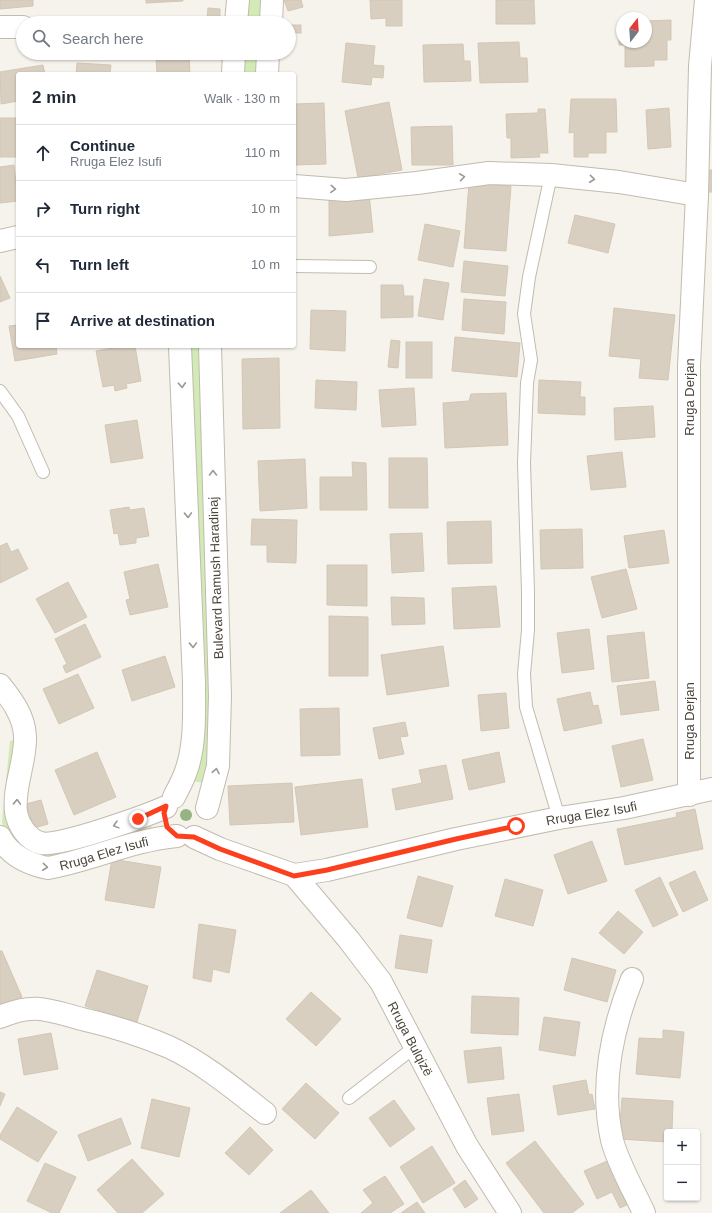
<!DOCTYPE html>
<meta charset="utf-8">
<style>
:root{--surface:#fff;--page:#f6f6f7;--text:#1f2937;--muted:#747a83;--line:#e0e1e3}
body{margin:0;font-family:Arial,sans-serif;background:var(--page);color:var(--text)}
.controls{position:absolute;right:12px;bottom:12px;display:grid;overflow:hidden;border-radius:4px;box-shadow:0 1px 3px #0004}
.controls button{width:36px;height:36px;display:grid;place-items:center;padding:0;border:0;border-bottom:1px solid var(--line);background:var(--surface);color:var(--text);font:20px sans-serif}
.compass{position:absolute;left:616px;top:12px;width:36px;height:36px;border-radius:50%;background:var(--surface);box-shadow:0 1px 3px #0004;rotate:17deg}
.stop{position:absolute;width:12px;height:12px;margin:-9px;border:3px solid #fc3f1d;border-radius:50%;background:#fff}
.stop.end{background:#fc3f1d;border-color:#fff;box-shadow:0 1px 4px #0008}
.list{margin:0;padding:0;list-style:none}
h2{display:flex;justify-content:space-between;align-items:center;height:52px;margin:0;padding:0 16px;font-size:17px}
h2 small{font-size:13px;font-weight:400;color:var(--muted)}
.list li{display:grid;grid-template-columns:26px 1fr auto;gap:12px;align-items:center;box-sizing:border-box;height:56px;padding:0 16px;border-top:1px solid var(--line)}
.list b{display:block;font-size:15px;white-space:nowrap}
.list p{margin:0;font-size:13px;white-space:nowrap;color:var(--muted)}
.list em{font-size:13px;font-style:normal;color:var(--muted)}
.icon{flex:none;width:22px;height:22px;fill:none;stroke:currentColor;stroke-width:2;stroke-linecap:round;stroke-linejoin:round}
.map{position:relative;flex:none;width:712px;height:1213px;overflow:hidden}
.search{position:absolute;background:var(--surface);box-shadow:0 1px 3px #0004;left:16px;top:16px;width:280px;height:44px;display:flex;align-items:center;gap:10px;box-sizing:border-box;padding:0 14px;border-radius:22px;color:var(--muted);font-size:15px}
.panel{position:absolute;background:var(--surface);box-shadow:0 1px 3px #0004;left:16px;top:72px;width:280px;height:276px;border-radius:4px}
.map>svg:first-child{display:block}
.green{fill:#d2eab5}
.building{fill:#d8cfc1;stroke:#d3c7b4}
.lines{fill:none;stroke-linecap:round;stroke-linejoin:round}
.service-casing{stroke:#c2bbae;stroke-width:14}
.minor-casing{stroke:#c2bbae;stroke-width:24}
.tertiary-casing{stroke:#c2bbae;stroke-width:24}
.service{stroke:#fff;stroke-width:12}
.minor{stroke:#fff;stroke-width:22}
.tertiary{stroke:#fff;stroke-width:22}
.tree{fill:#97b381}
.oneway{stroke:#9c9892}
.route{stroke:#fc3f1d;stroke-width:5}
.labels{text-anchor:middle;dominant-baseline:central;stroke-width:4;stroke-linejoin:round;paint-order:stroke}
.street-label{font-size:13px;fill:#4b4439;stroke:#fff}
</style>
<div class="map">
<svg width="712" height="1213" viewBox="0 0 712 1213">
<rect width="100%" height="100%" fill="#f6f3ec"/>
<g class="green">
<polygon points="249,0 262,0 260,23 247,23"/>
<polygon points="244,53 258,53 256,74 242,74"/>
<polygon points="188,346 203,346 212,694 210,764 204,783 192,781"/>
<polygon points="16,740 25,843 150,823 153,831 95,847 35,860 4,831 2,822 10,741"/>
</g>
<g class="building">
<polygon points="0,0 33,0 33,6 0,9"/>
<polygon points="146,0 183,0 183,1 146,3"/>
<polygon points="284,0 301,0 303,7 288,11"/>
<polygon points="370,0 402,0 402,26 386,26 386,18 371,19"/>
<polygon points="496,0 534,0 535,24 496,24"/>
<polygon points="208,8 220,9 220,20 207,19"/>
<polygon points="671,20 671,40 667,40 667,60 654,60 654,66 625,67 625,45 619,45 619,21 622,21 622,42 646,42 646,21"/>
<rect x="289" y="25" width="12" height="8"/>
<polygon points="519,42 520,58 527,58 528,82 480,83 478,43"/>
<polygon points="346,43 375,46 373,65 384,66 383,78 372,77 371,85 342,82"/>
<polygon points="463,44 464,61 470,61 471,81 424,82 423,45"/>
<polygon points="189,54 190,74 157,74 156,57"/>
<polygon points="77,63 111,65 110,74 76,74"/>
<polygon points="43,65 45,74 18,74 18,101 1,104 0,72"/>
<polygon points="571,99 616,99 617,132 606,132 606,153 588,153 588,157 574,157 574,132 569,133"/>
<polygon points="389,102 402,170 358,178 345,111"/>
<polygon points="324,103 326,164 294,165 294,104"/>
<polygon points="669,108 671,147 648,149 646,110"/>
<polygon points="538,109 545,109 548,153 539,153 540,157 511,158 511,138 507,138 506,114 538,113"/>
<rect x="0" y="118" width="18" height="39"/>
<polygon points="452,126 453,165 412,165 411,127"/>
<polygon points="14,165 18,201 0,203 0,167"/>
<polygon points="709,170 712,170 712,192 708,192"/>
<polygon points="469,183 511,186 506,251 464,248"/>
<polygon points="369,193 373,232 329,236 329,195"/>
<polygon points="575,215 615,224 608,253 568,243"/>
<polygon points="425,224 460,231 453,267 418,260"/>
<polygon points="464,261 508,266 505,296 461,292"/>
<polygon points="0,276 10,298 0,302"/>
<polygon points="424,279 449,283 443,320 418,316"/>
<polygon points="381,285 403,285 404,296 413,296 413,317 381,318"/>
<polygon points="464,299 506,302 504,334 462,330"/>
<polygon points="614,308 675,315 668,380 639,378 641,359 609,356"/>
<polygon points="311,310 346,311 345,351 310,349"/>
<polygon points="18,325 18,346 56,346 57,354 15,361 9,326"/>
<polygon points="455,337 520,343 517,377 452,371"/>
<polygon points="391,340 400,341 398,368 388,367"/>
<rect x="406" y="342" width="26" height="36"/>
<polygon points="125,346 135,346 141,381 126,384 127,388 115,391 114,385 103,387 96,351"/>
<polygon points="279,358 280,428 243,429 242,359"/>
<polygon points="316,380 357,382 356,410 315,408"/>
<polygon points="539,380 581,382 580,397 585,397 585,415 538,413"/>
<polygon points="414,388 416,425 382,427 379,390"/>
<polygon points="506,393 508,445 445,448 443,403 469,401 471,394"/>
<polygon points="653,406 655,437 615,440 614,408"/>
<polygon points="137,420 143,458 111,463 105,425"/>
<polygon points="622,452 626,487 591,490 587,456"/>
<polygon points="389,458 427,458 428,508 389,508"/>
<polygon points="305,459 307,508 260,511 258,461"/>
<polygon points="352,462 366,463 367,510 320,510 320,477 353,477"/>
<polygon points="129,507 130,510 144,508 149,536 136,538 136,543 120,545 118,533 114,534 110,510"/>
<polygon points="252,519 297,520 296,563 267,562 267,545 251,545"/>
<polygon points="491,521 492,563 448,564 447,522"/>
<polygon points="582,529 583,568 541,569 540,530"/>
<polygon points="664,530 669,563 629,568 624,536"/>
<polygon points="422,533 424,571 392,573 390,534"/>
<polygon points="7,543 11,552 18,549 28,569 0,583 0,546"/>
<polygon points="158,564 168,607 130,615 126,600 130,599 124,572"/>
<polygon points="327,565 367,565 367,606 327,605"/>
<polygon points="626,569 637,609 602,618 591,577"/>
<polygon points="68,582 87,617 55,633 36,599"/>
<polygon points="496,586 500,627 454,629 452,588"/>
<polygon points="391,597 424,598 425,624 392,625"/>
<polygon points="329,616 368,617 368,676 329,676"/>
<polygon points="85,624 101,657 66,673 63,666 67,664 55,639"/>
<polygon points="589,629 594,669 562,673 557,633"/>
<polygon points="644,632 649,678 612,682 607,636"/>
<polygon points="443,646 449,686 387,695 381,655"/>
<polygon points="165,656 175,687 132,701 122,670"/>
<polygon points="78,674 94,708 59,724 43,689"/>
<polygon points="655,681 659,710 621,715 617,686"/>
<polygon points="590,692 593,706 598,705 602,723 564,731 557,699"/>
<polygon points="506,693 509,728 481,731 478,695"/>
<polygon points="339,708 340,755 301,756 300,709"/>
<polygon points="405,722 408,736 400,737 404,754 379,759 373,728"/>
<polygon points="643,739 653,780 621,787 612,746"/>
<polygon points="97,752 116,797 74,815 55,770"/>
<polygon points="499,752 505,782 469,790 462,760"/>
<polygon points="446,765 453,799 396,810 392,789 422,783 419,770"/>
<polygon points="362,779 368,827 301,835 295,787"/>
<polygon points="292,783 294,822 230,825 228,786"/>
<polygon points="41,800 48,824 34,828 26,804"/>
<polygon points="695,809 703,849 625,865 617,829 677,817 676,813"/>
<polygon points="592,841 607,881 568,894 554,855"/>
<polygon points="112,859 161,867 154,908 105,900"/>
<polygon points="695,871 708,900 683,912 669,883"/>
<polygon points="418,876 453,886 442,927 407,918"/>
<polygon points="660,877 678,915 653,927 635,890"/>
<polygon points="505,879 543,890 533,926 495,916"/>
<polygon points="618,911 643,932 624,954 599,933"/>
<polygon points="199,924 236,930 229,973 213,969 211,982 193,978"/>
<polygon points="400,935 432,940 427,973 395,968"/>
<polygon points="0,951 2,951 22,997 0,1006"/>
<polygon points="572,958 616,970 607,1002 564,990"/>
<polygon points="97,970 148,986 137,1022 85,1006"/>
<polygon points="311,992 341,1019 316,1046 286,1019"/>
<polygon points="472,996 519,998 518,1035 471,1033"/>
<polygon points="544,1017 580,1022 575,1056 539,1050"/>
<polygon points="663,1030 684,1032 680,1078 636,1074 639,1038 663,1039"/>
<polygon points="51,1033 58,1069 24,1075 18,1039"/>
<polygon points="501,1047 504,1079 468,1083 464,1051"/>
<polygon points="586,1080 589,1095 592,1094 595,1109 558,1115 553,1086"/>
<polygon points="306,1083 339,1113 315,1139 282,1109"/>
<polygon points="0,1092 5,1094 0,1106"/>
<polygon points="519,1094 524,1131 492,1135 487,1098"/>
<polygon points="622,1098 673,1101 672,1132 667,1132 667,1142 619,1139"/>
<polygon points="152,1099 190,1108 179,1157 141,1148"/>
<polygon points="394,1100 415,1129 390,1147 369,1118"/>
<polygon points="17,1107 57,1132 38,1162 0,1139 0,1135"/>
<polygon points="121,1118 131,1144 88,1161 78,1135"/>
<polygon points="250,1127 273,1150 249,1175 225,1153"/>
<polygon points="535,1141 584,1204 572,1213 544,1213 506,1163"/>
<polygon points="432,1146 455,1183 423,1203 400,1167"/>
<polygon points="132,1159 164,1194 142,1213 118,1213 97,1190"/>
<polygon points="612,1159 631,1203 620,1208 612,1192 597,1199 584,1171"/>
<polygon points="45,1163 76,1177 59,1213 52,1213 27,1201"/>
<polygon points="385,1176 404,1204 390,1213 361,1213 373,1203 363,1190"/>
<polygon points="465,1180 478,1199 465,1208 453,1189"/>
<polygon points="311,1190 329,1213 280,1213"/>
<polygon points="417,1202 425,1213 401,1213"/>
</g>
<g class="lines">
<g class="service-casing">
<g id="service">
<polyline points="551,175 529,277 524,314 531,360 527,383 524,463 528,591 528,630 524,674 526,707 559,818"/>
<polyline points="294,266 370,267"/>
<polyline points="0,391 18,416 43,472"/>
<polyline points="349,1098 416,1046"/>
</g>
</g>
<g class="minor-casing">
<g id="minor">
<polyline points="0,27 23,27"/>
<polyline points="294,186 346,190 417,183 489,173 551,175 619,182 697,195"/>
<polyline points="0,241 18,237"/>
<path id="s1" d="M294,875L349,940L381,982L467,1146L510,1213"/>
<path d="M632,979C612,1029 600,1086 612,1140C617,1161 635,1193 644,1213"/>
<path d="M0,1017C35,1002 48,1010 82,1019C112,1026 141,1035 169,1047C202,1062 237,1091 265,1113"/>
</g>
</g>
<g class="tertiary-casing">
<g id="tertiary">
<polyline points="236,23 238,0"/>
<polyline points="271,23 272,0"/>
<polyline points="233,74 234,53"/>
<polyline points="267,74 268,53"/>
<path d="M0,685C12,700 24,716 25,736C26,762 13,786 16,812C18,825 28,840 41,843C57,848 148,815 166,807"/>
<path id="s2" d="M689,795V366L697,195L700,66L706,0"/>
<path d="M174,797C178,789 182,782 185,774C196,746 194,711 194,682L180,346"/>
<polyline points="207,808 218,766 220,696 210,346"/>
<path id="s3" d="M0,837C10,856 28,864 48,868C92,860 132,840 177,836"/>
<path id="s4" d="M194,837L220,849L294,875L327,870L456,839L559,818L624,808L712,789"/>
</g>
</g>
<use href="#service" class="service"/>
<use href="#minor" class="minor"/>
<use href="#tertiary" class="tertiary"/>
</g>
<circle class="tree" cx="186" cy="815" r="6"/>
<defs><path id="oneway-chevron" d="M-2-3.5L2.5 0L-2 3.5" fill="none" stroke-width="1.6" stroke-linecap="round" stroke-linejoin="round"/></defs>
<g class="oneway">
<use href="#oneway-chevron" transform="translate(462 177) rotate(-8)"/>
<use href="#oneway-chevron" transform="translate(592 179) rotate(6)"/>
<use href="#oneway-chevron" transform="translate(333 189) rotate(4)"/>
<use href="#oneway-chevron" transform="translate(182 385) rotate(87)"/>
<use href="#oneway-chevron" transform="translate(213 473) rotate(-90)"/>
<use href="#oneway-chevron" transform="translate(188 515) rotate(88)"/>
<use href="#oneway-chevron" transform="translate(193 645) rotate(88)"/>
<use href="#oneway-chevron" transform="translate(216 771) rotate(-79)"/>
<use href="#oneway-chevron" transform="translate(17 802) rotate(-88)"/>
<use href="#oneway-chevron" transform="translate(116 825) rotate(165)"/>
<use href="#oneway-chevron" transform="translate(45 867) rotate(6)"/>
</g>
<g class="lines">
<polyline class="route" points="138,819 166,806 164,813 167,827 177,836 194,837 220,849 294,876 327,870 456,839 516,826"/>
</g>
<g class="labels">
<g class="street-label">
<text stroke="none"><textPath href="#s2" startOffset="398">Rruga Derjan</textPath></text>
<text transform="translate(216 578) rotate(-92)">Bulevard Ramush Haradinaj</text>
<text transform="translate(689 721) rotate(-90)">Rruga Derjan</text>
<text stroke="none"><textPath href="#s4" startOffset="411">Rruga Elez Isufi</textPath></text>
<text stroke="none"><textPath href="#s3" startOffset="117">Rruga Elez Isufi</textPath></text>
<text stroke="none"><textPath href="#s1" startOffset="202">Rruga Bulqizë</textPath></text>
</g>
</g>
</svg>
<div class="controls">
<button>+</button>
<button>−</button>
</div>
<svg class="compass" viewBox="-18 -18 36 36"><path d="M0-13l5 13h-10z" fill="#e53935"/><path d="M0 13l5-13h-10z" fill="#747a83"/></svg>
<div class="stop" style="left:516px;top:826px"></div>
<div class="stop end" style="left:138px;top:819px"></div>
<div class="search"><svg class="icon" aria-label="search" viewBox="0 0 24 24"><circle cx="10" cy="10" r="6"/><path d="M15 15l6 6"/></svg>Search here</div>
<section class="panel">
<h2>2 min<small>Walk · 130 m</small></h2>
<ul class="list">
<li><svg class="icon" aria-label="ahead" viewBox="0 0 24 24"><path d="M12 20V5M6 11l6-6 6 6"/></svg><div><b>Continue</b><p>Rruga Elez Isufi</p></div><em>110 m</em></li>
<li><svg class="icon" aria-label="right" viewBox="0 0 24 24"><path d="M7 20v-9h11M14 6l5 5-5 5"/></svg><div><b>Turn right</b></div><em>10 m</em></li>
<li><svg class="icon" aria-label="left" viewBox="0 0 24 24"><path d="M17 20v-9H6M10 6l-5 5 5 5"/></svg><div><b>Turn left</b></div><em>10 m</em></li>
<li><svg class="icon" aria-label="arrive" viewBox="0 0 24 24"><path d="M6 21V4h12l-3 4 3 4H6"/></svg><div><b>Arrive at destination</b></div></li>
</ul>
</section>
</div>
